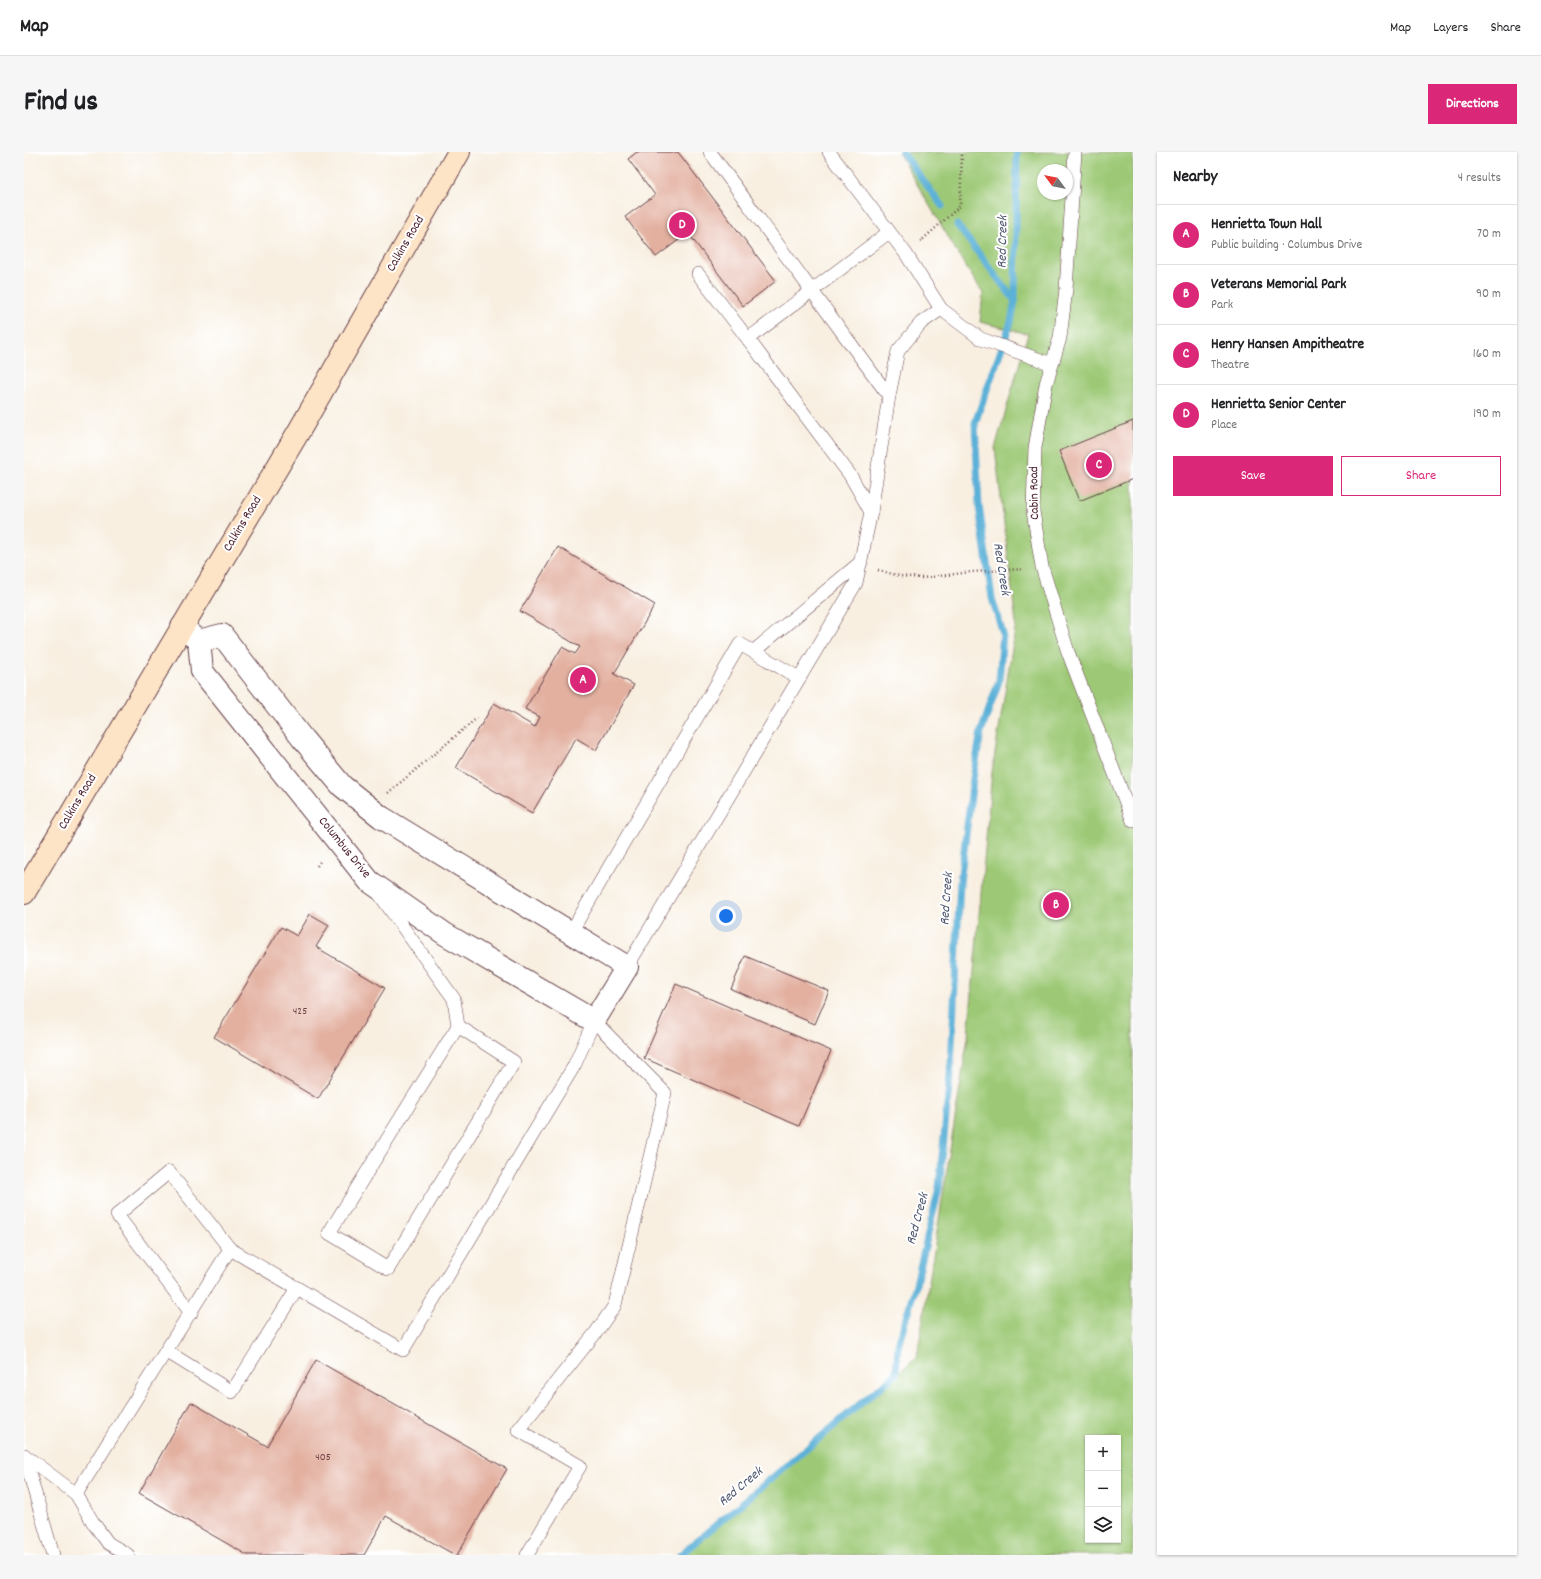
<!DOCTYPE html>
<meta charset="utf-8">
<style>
:root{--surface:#fff;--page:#f6f6f6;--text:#202124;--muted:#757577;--line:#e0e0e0;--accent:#db2777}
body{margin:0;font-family:Dekko,sans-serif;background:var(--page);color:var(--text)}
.controls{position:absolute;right:12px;bottom:12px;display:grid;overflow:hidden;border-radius:0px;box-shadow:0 1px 3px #0004}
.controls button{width:36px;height:36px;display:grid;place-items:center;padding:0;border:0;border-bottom:1px solid var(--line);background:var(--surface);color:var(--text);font:20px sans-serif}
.compass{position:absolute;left:1013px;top:12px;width:36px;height:36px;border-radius:50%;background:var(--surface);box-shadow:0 1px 3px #0004;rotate:302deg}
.you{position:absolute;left:702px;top:764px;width:14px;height:14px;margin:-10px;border:3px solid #fff;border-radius:50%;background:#1a73e8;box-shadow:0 0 0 6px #1a73e833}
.badge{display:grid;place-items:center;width:26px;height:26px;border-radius:50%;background:var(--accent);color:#fff;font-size:13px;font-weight:700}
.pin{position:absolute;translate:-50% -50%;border:2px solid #fff;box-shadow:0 1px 4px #0006}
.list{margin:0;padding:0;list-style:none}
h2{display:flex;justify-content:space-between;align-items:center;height:52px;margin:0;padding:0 16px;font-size:17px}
h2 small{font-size:13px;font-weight:400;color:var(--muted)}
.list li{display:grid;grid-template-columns:26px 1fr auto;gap:12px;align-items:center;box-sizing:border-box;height:60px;padding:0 16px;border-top:1px solid var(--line)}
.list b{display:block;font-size:15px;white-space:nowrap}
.list p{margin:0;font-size:13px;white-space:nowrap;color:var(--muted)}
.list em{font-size:13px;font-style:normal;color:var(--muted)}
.actions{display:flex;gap:8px;padding:12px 16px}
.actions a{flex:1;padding:9px 0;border:1px solid var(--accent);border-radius:0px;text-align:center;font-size:14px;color:var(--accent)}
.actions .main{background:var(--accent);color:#fff}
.icon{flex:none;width:22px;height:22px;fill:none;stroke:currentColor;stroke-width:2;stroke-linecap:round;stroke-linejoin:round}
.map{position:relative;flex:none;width:1109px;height:1403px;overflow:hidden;border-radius:0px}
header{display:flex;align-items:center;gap:24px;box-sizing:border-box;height:56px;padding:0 20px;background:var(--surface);border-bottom:1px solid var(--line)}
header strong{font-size:19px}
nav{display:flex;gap:22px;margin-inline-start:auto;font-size:14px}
.intro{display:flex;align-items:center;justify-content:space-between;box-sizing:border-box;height:96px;padding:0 24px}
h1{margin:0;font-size:28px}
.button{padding:10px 18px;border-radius:0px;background:var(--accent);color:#fff;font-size:14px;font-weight:700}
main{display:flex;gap:24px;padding:0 24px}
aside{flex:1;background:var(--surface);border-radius:0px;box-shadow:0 1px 3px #0004}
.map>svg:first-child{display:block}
.green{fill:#9dc976;stroke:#747450;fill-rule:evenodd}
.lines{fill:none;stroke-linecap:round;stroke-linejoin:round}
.stream{stroke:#5bb1d8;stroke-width:7}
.building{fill:#e3b0a0}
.lane-casing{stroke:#643e46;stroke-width:14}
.street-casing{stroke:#643e46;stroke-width:24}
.secondary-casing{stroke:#643e46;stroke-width:24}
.path{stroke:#643e46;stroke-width:2.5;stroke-dasharray:1 3;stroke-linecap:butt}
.lane{stroke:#fff;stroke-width:13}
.street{stroke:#fff;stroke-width:22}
.secondary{stroke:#fee4c6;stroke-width:22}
.labels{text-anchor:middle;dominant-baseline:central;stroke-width:4;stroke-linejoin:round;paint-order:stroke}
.number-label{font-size:11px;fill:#704348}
.street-label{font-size:13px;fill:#4a1f2b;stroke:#fff}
.water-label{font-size:14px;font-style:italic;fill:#515970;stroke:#fff}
</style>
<header>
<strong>Map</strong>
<nav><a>Map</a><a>Layers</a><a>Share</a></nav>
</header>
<div class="intro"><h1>Find us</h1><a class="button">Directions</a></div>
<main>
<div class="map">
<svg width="1109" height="1403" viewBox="0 0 1109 1403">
<rect width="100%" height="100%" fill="#fff"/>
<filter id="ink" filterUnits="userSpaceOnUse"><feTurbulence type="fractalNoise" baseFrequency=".025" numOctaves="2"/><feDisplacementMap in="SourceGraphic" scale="8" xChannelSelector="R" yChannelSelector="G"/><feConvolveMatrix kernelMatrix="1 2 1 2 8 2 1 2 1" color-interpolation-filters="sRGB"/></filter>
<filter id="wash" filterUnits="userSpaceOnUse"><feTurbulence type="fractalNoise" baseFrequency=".012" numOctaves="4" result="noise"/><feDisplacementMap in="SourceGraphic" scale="16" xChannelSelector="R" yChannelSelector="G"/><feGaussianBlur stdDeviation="0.9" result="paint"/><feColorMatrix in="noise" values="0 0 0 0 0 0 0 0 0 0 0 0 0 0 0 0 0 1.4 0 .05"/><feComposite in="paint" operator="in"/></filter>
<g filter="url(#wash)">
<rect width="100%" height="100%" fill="#f8efe1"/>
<path class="green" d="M874,0H1109V1403H656L893,1205L944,885L968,620L992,472L971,296L1004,182L956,170L959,141L940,112ZM1019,18H1043V42H1019ZM1064,1286H1094V1388H1064Z"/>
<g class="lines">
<g class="stream">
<polyline points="878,0 918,54"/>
<polyline points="933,73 991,149"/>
<polyline points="656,1403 872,1222 874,1193 892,1132 915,1036 927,914 936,730 949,627 957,580 975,529 979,482 968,446 955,354 951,271 987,170 991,149 993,0"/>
</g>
</g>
<g id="blocks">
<g class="building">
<polygon points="613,0 654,0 752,129 719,154 664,81 632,105 601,65 631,43 604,7"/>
<polygon points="1109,269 1109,327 1055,349 1035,299"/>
<polygon points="534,395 631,453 590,522 610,533 572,598 552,586 508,661 432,616 470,551 511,575 516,565 501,557 538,495 551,502 556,495 496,459"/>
<polygon points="286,762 305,773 292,795 361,836 294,947 190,885 257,775 273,784"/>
<polygon points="721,804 805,839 791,872 707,837"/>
<polygon points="652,832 807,899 775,974 620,906"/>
<polygon points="292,1208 483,1317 433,1403 431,1403 362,1364 340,1403 223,1403 115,1341 167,1250 243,1294"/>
</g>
</g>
</g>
<g filter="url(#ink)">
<use href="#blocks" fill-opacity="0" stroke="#643e46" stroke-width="1"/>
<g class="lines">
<g class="lane-casing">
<g id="lane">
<polyline points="686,0 865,244 847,360"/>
<polyline points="805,0 882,102 917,157 957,187 1028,212"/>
<polyline points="1051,0 1042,137 1036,186 1022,232 1011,296 1009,359 1018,415 1044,500 1109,669"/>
<polyline points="674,122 724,187 865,80"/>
<polyline points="865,244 874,199 897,171 917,157"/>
<polyline points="730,499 837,410"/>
<polyline points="356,743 430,847 434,874 305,1081 364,1117 490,910 434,874"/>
<polyline points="547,780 716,492 775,526"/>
<polyline points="603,815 832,431 847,360 826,323 724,187"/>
<polyline points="167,1161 93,1063 145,1020 206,1097"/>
<polyline points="142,1199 208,1240 273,1136"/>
<polyline points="0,1303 52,1342 70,1372 84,1391 104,1403"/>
<polyline points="0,1303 29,1403"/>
<polyline points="52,1342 206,1097 379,1198 550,914 570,869 641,941 591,1153 573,1179 494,1278 556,1314 503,1403"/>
</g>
</g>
<g class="street-casing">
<polyline id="street" points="158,475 175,489 178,519 345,729 421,782 570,869 603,815 357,665 318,634 278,586 198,483 175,489"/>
</g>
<g class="secondary-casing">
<polyline id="secondary" points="0,741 275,279 435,0"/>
</g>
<g class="path">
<polyline points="896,90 936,54 938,0"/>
<polyline points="854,418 876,424 899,426 947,420 1000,417"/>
<polyline points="364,641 453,566"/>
<polyline points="293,714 297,708"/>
</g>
<use href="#lane" class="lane"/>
<use href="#street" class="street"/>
<use href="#secondary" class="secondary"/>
</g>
</g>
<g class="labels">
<g class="number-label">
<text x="276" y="860">425</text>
<text x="299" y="1306">405</text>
</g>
<g class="street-label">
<text transform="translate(382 92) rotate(-60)">Calkins Road</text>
<text transform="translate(1011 341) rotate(-91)">Cabin Road</text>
<text transform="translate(219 372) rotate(-59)">Calkins Road</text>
<text transform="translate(54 650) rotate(-59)">Calkins Road</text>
<text transform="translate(320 696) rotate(51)">Columbus Drive</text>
</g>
<g class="water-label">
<text transform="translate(979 90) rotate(-89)">Red Creek</text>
<text transform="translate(977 417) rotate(81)">Red Creek</text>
<text transform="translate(923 747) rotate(-86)">Red Creek</text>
<text transform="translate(894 1067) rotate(-75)">Red Creek</text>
<text transform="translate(717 1335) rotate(-40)">Red Creek</text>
</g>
</g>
</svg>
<div class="controls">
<button>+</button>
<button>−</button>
<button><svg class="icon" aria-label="layers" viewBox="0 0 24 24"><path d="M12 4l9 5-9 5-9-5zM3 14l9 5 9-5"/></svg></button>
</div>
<svg class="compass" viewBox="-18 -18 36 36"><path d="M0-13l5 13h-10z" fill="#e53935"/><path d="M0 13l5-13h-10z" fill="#757577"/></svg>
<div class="you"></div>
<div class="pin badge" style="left:559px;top:528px">A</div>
<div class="pin badge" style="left:1032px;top:753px">B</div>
<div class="pin badge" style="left:1075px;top:313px">C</div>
<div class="pin badge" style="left:658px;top:73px">D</div>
</div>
<aside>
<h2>Nearby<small>4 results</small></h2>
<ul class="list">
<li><span class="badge">A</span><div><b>Henrietta Town Hall</b><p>Public building · Columbus Drive</p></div><em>70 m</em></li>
<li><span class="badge">B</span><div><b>Veterans Memorial Park</b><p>Park</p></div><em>90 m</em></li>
<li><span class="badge">C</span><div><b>Henry Hansen Ampitheatre</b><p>Theatre</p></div><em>160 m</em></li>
<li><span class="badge">D</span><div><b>Henrietta Senior Center</b><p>Place</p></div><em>190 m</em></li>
</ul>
<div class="actions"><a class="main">Save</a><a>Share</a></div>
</aside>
</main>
